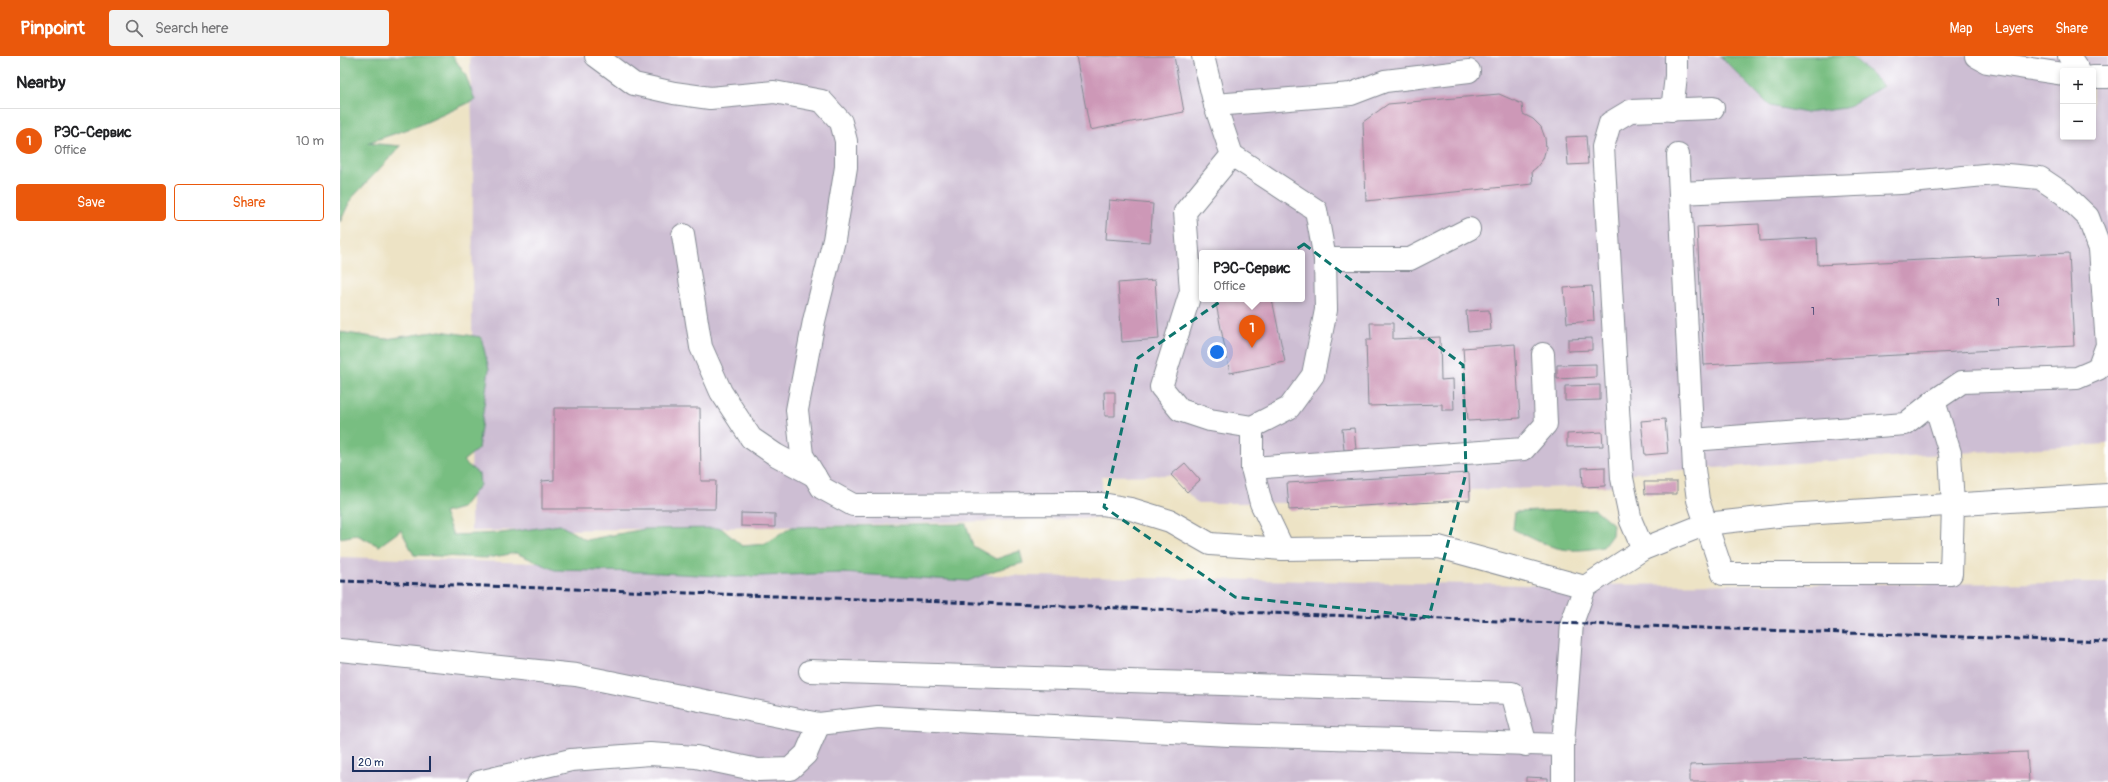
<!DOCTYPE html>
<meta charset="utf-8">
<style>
:root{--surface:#fff;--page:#f2f2f2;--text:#202124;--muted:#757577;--line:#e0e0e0;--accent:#ea580c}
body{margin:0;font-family:Pangolin,sans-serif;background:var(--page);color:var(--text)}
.controls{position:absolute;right:12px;top:12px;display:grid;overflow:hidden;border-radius:4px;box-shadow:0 2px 6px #0003}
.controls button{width:36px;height:36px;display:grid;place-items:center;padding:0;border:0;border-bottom:1px solid var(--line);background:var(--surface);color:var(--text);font:20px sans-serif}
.scale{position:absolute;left:12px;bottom:10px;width:79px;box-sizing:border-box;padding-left:4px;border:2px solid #1b2f5e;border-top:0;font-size:11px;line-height:14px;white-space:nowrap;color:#1b2f5e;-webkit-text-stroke:3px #fff;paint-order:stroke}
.you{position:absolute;left:877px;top:296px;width:14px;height:14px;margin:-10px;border:3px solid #fff;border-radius:50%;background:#1a73e8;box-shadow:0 0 0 6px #1a73e833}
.badge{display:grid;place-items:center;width:26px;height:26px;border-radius:50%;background:var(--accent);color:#fff;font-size:13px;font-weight:700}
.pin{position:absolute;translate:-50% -33px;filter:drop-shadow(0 1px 2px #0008)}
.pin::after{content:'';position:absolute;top:21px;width:14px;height:12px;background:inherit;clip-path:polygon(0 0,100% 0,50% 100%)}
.popup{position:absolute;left:859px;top:194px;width:106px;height:52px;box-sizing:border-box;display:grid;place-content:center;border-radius:4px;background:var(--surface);filter:drop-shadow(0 1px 3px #0005);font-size:13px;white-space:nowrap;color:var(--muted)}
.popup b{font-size:15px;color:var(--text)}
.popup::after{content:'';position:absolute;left:50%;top:100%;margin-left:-8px;border:8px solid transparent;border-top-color:var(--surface)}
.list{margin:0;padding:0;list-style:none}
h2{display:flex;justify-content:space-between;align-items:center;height:52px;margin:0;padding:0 16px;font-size:17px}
h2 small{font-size:13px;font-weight:400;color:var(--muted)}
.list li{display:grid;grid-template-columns:26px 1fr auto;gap:12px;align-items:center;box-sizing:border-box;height:64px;padding:0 16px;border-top:1px solid var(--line)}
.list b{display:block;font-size:15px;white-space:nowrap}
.list p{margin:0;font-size:13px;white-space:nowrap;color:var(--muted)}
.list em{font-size:13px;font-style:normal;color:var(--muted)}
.actions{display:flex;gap:8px;padding:12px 16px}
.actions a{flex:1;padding:9px 0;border:1px solid var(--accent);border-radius:4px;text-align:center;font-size:14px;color:var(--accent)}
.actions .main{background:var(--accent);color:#fff}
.icon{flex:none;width:22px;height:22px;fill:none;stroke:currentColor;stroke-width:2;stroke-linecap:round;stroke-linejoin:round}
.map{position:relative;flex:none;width:1768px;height:726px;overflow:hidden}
header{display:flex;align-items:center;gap:24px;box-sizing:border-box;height:56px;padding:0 20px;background:var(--accent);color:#fff}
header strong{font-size:19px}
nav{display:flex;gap:22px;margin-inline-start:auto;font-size:14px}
.search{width:280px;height:36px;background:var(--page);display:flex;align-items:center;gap:10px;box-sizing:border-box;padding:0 14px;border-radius:4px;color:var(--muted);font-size:15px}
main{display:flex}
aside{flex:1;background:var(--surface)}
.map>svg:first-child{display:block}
.industrial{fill:#cdbed3;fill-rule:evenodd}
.forest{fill:#78be81;stroke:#4a7670}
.building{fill:#cd98b7}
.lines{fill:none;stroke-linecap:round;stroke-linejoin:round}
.minor-casing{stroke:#848992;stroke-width:24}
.minor{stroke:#fff;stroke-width:22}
.rail{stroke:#1b2f5e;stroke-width:3;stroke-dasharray:6 3;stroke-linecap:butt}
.marked{fill:none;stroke:#0f766e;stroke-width:3;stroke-dasharray:8 5;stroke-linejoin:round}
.labels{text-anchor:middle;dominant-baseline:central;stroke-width:4;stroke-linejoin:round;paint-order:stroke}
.number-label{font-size:10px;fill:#484974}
</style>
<header>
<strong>Pinpoint</strong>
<div class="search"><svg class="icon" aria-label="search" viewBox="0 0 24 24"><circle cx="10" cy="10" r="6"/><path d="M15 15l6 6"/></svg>Search here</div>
<nav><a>Map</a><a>Layers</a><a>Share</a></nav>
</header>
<main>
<aside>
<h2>Nearby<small></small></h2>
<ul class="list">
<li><span class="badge">1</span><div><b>РЭС-Сервис</b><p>Office</p></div><em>10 m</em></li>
</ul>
<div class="actions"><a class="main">Save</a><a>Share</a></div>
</aside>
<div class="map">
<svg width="1768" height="726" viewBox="0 0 1768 726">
<rect width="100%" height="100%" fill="#fff"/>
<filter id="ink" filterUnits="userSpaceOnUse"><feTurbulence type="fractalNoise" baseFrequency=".025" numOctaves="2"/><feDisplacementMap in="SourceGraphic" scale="8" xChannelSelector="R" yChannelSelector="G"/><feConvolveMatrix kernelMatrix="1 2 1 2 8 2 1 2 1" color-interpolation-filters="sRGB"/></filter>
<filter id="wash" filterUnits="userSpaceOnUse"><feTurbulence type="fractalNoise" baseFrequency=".012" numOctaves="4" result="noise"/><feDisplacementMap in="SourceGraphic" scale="16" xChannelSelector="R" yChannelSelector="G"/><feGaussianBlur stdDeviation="0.9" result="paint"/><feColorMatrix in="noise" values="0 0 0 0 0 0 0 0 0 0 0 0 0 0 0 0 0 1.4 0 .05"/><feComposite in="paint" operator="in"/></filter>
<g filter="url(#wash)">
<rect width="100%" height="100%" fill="#ede3c5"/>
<g class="industrial">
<path d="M130,0H1768V388L1293,417L1270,430L1130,434V444L949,454L948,447H857L831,419L762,420V462L435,471L131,475L133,104ZM1723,15H1753V81H1723ZM862,197H962V243H862Z"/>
<polygon points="0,501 534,517 1191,529 1768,527 1768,726 0,726"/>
</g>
<g class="forest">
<polygon points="0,0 113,0 126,20 135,44 80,69 27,87 61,90 11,143 0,166"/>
<polygon points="1380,0 1512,0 1543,30 1505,52 1466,57 1430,50"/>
<polygon points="100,275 141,281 149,313 138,393 123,405 139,418 140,429 122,452 104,457 113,479 162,477 220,469 246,484 305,473 381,472 402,490 425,488 452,471 626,468 633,490 656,503 680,495 683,507 656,514 628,525 501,517 396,521 302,516 215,514 176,497 147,502 74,499 61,474 39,490 17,479 0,482 0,276 46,283"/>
<path d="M1255,453L1273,468L1272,479L1263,491C1221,499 1210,491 1173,473L1175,456Z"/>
</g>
<g id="blocks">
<g class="building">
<polygon points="736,0 834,0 844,56 750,74"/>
<polygon points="1159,38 1182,48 1183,58 1193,63 1201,71 1205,82 1206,92 1203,103 1196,112 1192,115 1193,128 1026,145 1023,66 1048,48"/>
<polygon points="1246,80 1248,108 1228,109 1226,81"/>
<polygon points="769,144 813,148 810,186 766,183"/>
<polygon points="1419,168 1420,185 1477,182 1478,209 1729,197 1734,290 1364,309 1357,171"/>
<polygon points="815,224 819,283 782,286 778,227"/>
<polygon points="1252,230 1254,265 1227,267 1224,232"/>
<polygon points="875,243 932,243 945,306 890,317"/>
<polygon points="1149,254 1151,274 1128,276 1126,255"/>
<polygon points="1030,267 1053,267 1053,283 1100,281 1101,324 1113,323 1114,354 1102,354 1102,348 1028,350 1026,284 1031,284"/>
<polygon points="1252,282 1252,294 1228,295 1228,283"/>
<polygon points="1175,288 1180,362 1128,365 1123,292"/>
<polygon points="1256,308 1256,321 1217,323 1217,309"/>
<polygon points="1260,329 1260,344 1225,345 1225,330"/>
<polygon points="764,336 775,336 775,360 765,360"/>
<polygon points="214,352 360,352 361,425 376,425 375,453 202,453 202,425 214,424"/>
<polygon points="1325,363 1328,397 1305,399 1301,365"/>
<polygon points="1014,372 1016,393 1004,394 1002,373"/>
<polygon points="1262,376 1263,390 1227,391 1227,378"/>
<polygon points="845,407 860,424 847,436 831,419"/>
<polygon points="1265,411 1265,430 1243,431 1242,412"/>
<polygon points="1129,417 1130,444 949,454 947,427"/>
<polygon points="1304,426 1337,426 1337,438 1305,438"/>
<polygon points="401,457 435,458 435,471 401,470"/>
<polygon points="1687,696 1689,726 1350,726 1350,709"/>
<polygon points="1186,721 1208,722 1208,726 1186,726"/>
</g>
</g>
</g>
<g filter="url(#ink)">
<use href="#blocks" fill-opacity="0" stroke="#848992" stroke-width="1"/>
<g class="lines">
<g class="minor-casing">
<g id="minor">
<polyline points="256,0 294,28 334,37 370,42 434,36 482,45 501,66 506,85 506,111 494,184 474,265 457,354 462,399 482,432 513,449 762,448 791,453 830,465 870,488 943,493 1099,491 1245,531"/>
<polyline points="863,0 875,49 892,99 976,154 985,203 986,254 973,319 949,352 912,371 870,364 840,354 821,331 851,235 845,156 892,99"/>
<polyline points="1636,0 1647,6 1723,18"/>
<polyline points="1729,0 1739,15"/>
<polyline points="1753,21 1768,21"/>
<polyline points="875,49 1011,38 1045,25 1129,15"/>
<polyline points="1332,54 1336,20 1336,0"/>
<polyline points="1338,99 1354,413 1358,444 1383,518 1611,518 1613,449 1610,397 1594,345"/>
<polyline points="1340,137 1560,127 1655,118 1700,122 1724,138 1748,161 1760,193 1767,289 1758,313 1737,322 1622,326 1594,345 1565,368 1352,384"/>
<polyline points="343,179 361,291 381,336 411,382 436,399 475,420"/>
<polyline points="985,203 1070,203 1129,173"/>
<polyline points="912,371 912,412 921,447 943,493"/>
<polyline points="912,412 1184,393 1206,368 1203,298"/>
<polyline points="1303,493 1291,465 1282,422 1263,91 1270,67 1290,55 1373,52"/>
<polyline points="0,594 236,619 479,668 538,661 889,679 1223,689"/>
<polyline points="470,615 1172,637 1186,689"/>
<polyline points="139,726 231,704 310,698 356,701 418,714 450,713 466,698 479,668"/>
<polyline points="1223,726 1223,689 1232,567 1245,531 1303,493 1366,468 1447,459 1768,439"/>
</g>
</g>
<use href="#minor" class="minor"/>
<polyline class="rail" points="0,525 1768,586"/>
</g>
</g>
<path class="marked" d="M964,188L1123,309L1126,417L1089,561L895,541L764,451L798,302Z"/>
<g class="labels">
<g class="number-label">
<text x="1658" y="247">1</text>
<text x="1473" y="256">1</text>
</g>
</g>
</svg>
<div class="controls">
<button>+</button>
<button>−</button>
</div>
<div class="scale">20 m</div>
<div class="you"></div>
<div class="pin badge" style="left:912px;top:292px">1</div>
<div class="popup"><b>РЭС-Сервис</b>Office</div>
</div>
</main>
